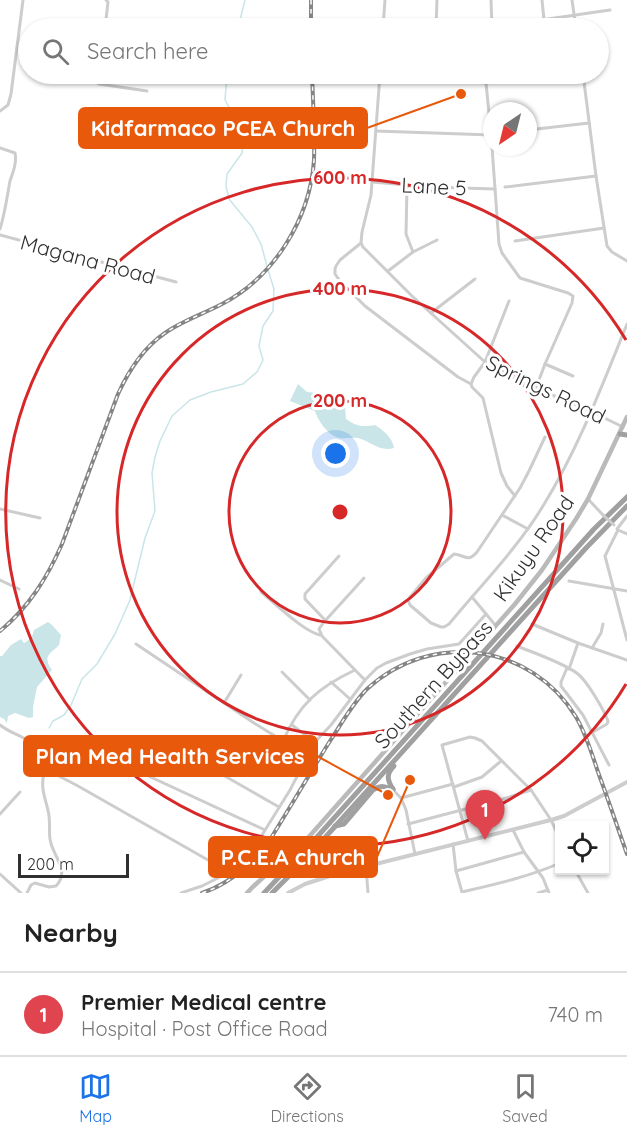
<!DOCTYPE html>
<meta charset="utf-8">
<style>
:root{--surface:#fff;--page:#f6f6f6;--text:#222;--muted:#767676;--line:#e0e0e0;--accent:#1a73e8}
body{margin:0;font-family:Quicksand,sans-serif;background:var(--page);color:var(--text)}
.controls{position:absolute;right:18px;bottom:18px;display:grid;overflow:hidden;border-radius:0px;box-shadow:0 2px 4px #0004}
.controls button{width:54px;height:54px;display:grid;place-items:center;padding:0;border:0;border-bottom:2px solid var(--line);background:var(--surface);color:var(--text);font:30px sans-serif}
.compass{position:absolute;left:483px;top:102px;width:54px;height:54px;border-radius:50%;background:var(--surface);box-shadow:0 2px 4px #0004;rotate:215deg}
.scale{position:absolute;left:18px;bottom:15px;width:111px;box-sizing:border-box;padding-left:6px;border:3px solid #303030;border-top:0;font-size:16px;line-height:21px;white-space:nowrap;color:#303030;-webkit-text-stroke:4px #fff;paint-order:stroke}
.you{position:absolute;left:336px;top:454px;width:21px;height:21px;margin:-15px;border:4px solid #fff;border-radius:50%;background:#1a73e8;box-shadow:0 0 0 9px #1a73e833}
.badge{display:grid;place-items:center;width:39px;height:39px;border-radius:50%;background:var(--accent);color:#fff;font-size:20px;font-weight:700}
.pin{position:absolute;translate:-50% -50px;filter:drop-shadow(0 2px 3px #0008)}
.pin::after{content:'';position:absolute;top:32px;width:21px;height:18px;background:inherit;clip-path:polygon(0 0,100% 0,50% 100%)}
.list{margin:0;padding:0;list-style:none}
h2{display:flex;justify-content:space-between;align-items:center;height:78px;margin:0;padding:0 24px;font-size:26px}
h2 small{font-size:20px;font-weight:400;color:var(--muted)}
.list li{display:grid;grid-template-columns:39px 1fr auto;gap:18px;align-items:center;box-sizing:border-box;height:84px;padding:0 24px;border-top:2px solid var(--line)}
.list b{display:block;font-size:22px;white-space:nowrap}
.list p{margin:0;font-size:20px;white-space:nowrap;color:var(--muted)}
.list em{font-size:20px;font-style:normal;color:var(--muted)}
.icon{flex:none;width:33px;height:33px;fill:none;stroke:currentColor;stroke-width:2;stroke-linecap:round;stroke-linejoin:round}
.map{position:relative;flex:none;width:627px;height:893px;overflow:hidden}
.search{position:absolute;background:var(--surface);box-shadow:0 2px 4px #0004;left:18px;right:18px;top:18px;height:66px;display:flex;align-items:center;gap:15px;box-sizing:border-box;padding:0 21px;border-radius:33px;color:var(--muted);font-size:22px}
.sheet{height:162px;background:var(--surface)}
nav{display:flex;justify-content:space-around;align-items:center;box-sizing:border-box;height:84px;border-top:2px solid var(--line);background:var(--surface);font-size:16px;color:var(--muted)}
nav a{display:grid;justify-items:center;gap:3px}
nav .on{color:var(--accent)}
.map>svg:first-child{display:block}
.water{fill:#c9e5e8}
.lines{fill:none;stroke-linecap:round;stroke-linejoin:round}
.stream{stroke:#c9e5e8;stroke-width:1.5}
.minor{stroke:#cdcdcd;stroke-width:3}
.tertiary{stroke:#cdcdcd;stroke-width:4}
.secondary{stroke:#bababa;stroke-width:4.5}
.trunk{stroke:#a0a0a0;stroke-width:5}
.rail-casing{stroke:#858585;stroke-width:4}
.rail{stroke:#fff;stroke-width:1.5;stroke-dasharray:4.5;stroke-linecap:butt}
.minor-bridge{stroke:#cdcdcd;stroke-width:3}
.ring{fill:none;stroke:#d62828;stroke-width:3}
.labels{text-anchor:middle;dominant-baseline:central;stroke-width:6;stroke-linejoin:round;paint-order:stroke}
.street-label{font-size:21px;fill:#303030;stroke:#fff}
.centre{fill:#d62828;stroke:#fff;stroke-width:3}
.ring-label{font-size:18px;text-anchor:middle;font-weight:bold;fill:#d62828;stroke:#fff;stroke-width:6;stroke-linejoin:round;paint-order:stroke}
.leader{fill:none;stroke:#e8590c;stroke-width:2}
.callout-dot{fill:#e8590c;stroke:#fff;stroke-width:2}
.callout{fill:#e8590c;stroke:#e8590c;stroke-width:2}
.callout-label{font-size:22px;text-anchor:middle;font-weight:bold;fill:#fff}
</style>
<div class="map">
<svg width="627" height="893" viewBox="0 0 627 893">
<rect width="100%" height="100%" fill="#fff"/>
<g class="water">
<path d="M298,384L307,392L332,394L340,400L345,407L346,419C357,427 363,427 375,425C384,431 392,437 394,448C379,452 372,442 358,438C352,437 345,439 339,438C328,435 318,421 315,411L290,401Z"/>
<path d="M48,622L52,625L61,635L59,645C55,650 45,654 48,662C48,665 51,668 52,670L37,687L33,707V717L29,718L15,713L8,716L7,723L4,719L0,717V656H2L11,645L21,639L24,643C30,640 33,636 34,630Z"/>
</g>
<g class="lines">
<g class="stream">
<polyline points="238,28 245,0"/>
<polyline points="228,74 226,87 225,100 240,127 243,140 242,153 227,174 226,186 229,199 252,227 261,244 267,266"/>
<polyline points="49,728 53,721 64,715 71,705 82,679 97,664 115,634 130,600 145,538 155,511 152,473 155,457 160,441 172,416 190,400 211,392 243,384 257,372 263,360 259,346 263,326 273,311 274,289 268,270"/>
</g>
<g class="minor">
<polyline points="491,0 492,27"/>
<polyline points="542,0 544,20"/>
<polyline points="572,0 576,28"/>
<polyline points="383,23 471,28 492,27 610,10"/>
<polyline points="436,27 437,0"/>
<polyline points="105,28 108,2 106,0"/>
<polyline points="383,28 385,0"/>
<polyline points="97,74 96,82 99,84 147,91"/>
<polyline points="380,74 371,195 362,232 361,243 363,247 412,296 485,362 530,386 584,408 623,427"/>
<polyline points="475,74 476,82 486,83 492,144"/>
<polyline points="583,74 596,176 607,246 612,252 627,261"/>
<polyline points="380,75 438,78 476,82"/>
<polyline points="486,83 550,74"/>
<polyline points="0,111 8,105 11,94 23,0"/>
<polyline points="528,130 589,123"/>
<polyline points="376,131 491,135"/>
<polyline points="492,147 499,244 502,253 520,278 568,293 573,296 572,303 545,364 539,380 537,388"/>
<path d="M0,148L15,153C17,163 13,172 10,181C7,197 5,213 0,229"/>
<polyline points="372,182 430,187 495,189"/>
<polyline points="505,187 596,176"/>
<polyline points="0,235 176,282"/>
<polyline points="515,241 604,228"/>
<polyline points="361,243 340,260 336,266 335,269 335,274 340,281 365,306 458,377 471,384"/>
<polyline points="413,252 437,240"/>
<polyline points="388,271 413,252 406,234 407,186"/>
<polyline points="509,301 485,362 474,377 471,384 472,387 483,398 501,473 507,486 515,496"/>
<polyline points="431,313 475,279"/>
<polyline points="545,364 573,376"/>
<path d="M545,437L529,471L520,488L477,552C468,563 465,555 454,554L426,578L410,597L408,600L410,605L431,623L441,627H444L449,624C481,585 517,549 543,506C578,449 602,386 627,324"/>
<polyline points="588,499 603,515"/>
<polyline points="0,509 40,518"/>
<polyline points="502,515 528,529"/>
<polyline points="617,529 627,516"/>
<polyline points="618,530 605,556 627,640"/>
<polyline points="618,530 627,534"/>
<polyline points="0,580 19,589"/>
<polyline points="569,581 627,591"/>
<path d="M261,592C276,604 303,631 320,635"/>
<polyline points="472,597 496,626"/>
<polyline points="325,620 305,599 305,594 339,556"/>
<polyline points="532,624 578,643 627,660"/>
<path d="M136,644L254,723L283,741C299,704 319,687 355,670L365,680"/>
<path d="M517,646C534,653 564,663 578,674C587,681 604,710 608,721L607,724L593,732"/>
<polyline points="592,648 601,633 603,624"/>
<polyline points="567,668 561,682 561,686 583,715 609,765"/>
<polyline points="569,669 578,643"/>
<polyline points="355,670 322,636 319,629 324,622 364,578"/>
<polyline points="282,672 310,700"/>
<polyline points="331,682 350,699"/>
<polyline points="224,703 241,675"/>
<path d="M0,725C14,736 31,737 41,753C48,765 41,777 43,789C44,798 48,807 49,816C50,824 49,832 50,839C52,856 71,870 56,886L49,887L35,883L31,885L27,893"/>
<polyline points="292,725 315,742"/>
<polyline points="116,761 265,830"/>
<polyline points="274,767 283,741 306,757"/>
<polyline points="45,768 52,769 57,775 78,786 215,864 228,873"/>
<polyline points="216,771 279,807"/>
<polyline points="454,787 482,777 501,761"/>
<polyline points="393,790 401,798 406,810 415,854"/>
<polyline points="401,798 453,784"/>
<polyline points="0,814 20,792"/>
<polyline points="408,824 500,800 531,790"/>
<polyline points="513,830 524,852 543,878 549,893"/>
<polyline points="468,841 442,745 470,737 475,738 482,741 531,790 551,820 560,839"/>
<polyline points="453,844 456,871 462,892"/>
<polyline points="366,866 368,893"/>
<polyline points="575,870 588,893"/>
<polyline points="456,871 524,852"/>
<polyline points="0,874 21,893"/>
<path d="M462,892C496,884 528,877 560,863"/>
<polyline points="181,893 202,886 228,873 254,847 262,835 290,790 315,742 331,725 365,680 377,668 386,663 410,654 427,649 459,644 486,614"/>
<polyline points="538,893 548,890"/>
</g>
<polyline class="tertiary" points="288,893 305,884 336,874 551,820 564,816 627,782"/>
<path class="secondary" d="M247,893C265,873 288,859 307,839L515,604L542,570L576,519L588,499L627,417"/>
<g class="trunk">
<polyline points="620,434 627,435"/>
<path d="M393,789C387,780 386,774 394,766"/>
<path d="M335,826L344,824L373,790C381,785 385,786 393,790"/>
<polyline points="264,893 317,837 594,529 627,497"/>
<polyline points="272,893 303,862 586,548 627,506"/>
</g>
<g class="rail-casing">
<g id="rail">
<polyline points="311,0 311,28"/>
<path d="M0,631C29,607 47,578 62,544L118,394C129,370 143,348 165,333C182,321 203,314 222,304C274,277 310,219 314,160C315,132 313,102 312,74"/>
<path d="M202,893C232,883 252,863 271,838C291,806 310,773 330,741C342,723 352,704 367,689C431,630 531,643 576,717C586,734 592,754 598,772C608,799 617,826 627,854"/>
</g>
</g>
<use href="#rail" class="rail"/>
<polyline class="minor-bridge" points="603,515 614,525"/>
</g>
<g class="ring">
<circle cx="340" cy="512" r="111"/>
<circle cx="340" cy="512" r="223"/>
<path d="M626 684A334 334 0 1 1 626 340"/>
</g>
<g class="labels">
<g class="street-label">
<text transform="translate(434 186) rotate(3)">Lane 5</text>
<text transform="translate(88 259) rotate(15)">Magana Road</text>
<text transform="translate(546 389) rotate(26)">Springs Road</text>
<text transform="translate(533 548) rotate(-55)">Kikuyu Road</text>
<text transform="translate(433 684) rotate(-48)">Southern Bypass</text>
</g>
</g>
<circle cx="340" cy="512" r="9" class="centre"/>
<g class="ring-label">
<text x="340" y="184">600 m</text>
<text x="340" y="295">400 m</text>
<text x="340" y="407">200 m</text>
</g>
<path class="leader" d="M461 94L367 128M388 795L317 756M410 780L377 857"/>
<g class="callout-dot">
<circle cx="461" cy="94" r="6"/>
<circle cx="388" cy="795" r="6"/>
<circle cx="410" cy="780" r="6"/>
</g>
<g class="callout">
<rect x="79" y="108" width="288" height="40" rx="6"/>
<rect x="24" y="736" width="293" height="40" rx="6"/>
<rect x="209" y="837" width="168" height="40" rx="6"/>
</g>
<g class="callout-label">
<text x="223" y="136">Kidfarmaco PCEA Church</text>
<text x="170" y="764">Plan Med Health Services</text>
<text x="293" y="865">P.C.E.A church</text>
</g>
</svg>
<div class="controls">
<button><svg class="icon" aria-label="locate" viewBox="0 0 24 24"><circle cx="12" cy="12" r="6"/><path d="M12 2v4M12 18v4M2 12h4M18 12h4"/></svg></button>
</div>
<svg class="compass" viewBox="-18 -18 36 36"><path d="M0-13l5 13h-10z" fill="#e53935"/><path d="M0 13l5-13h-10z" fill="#767676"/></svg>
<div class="scale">200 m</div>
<div class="you"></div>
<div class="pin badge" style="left:485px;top:840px;background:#e0444e">1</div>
<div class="search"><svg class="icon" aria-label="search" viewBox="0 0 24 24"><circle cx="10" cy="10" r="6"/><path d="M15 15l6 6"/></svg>Search here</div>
</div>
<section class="sheet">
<h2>Nearby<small></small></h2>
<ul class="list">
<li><span class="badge" style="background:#e0444e">1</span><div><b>Premier Medical centre</b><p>Hospital · Post Office Road</p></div><em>740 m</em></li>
</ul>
</section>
<nav>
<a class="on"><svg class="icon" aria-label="map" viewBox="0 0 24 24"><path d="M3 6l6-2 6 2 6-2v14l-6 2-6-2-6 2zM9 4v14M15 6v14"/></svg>Map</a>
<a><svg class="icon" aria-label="directions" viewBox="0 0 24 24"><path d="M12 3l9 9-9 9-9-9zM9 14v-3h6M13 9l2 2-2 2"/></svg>Directions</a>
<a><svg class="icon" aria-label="saved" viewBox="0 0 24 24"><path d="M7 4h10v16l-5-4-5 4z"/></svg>Saved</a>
</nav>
